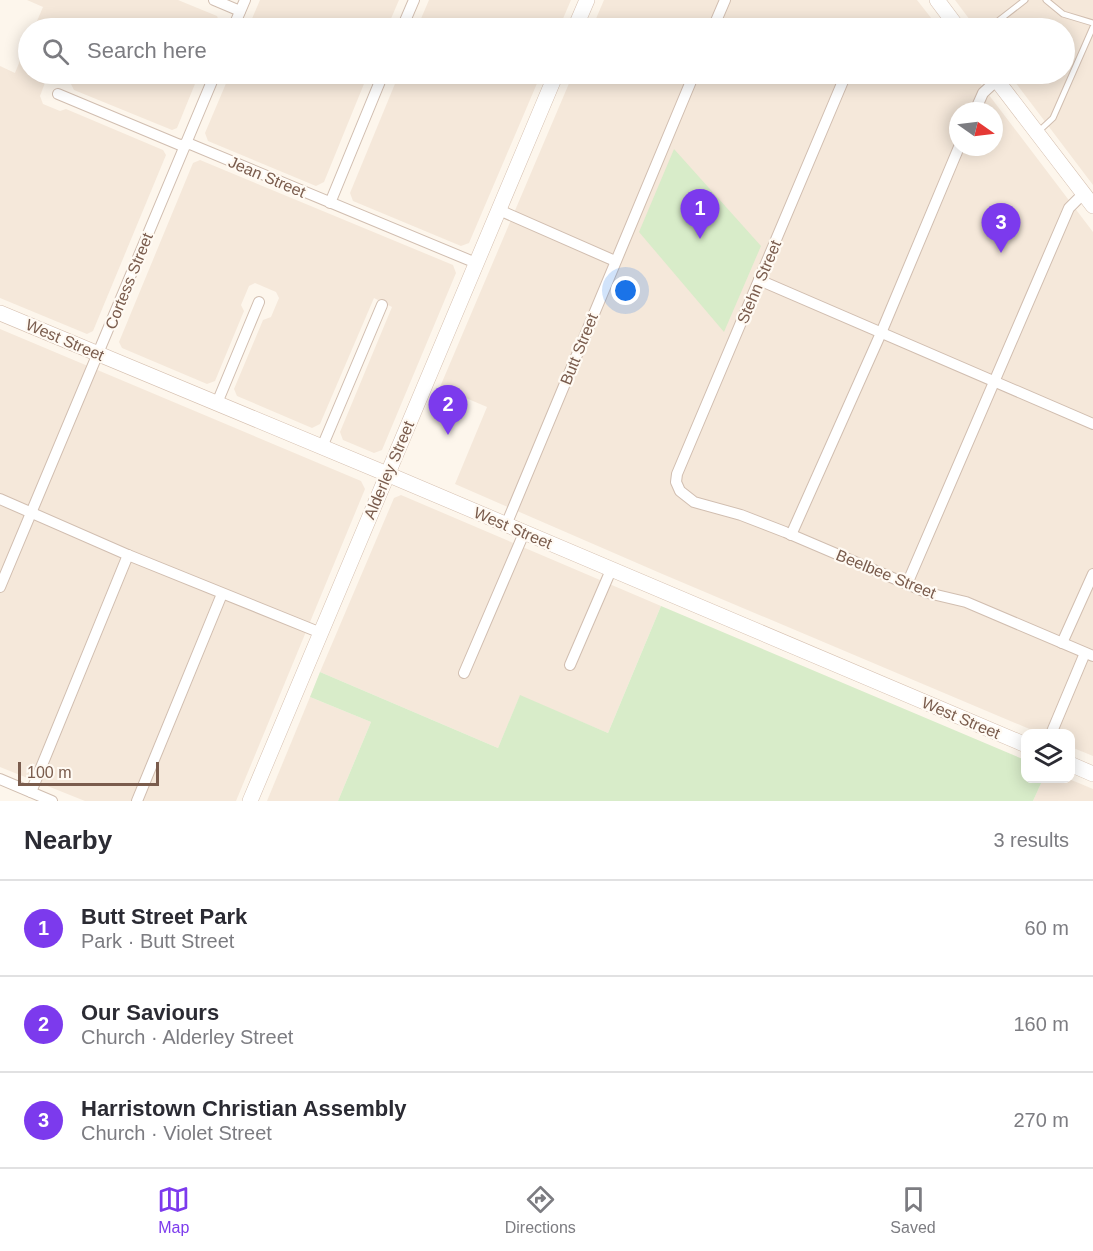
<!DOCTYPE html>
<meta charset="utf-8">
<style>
:root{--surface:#fff;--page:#f2f2f3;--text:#2b2b33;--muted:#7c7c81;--line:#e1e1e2;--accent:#7c3aed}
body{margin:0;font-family:Arial,sans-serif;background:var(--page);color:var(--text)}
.controls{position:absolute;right:18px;bottom:18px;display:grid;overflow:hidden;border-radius:12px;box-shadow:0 3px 15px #0003}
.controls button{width:54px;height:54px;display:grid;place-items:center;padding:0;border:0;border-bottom:2px solid var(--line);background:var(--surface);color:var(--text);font:30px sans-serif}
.compass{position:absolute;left:949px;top:102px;width:54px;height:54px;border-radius:50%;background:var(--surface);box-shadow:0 3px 15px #0003;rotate:104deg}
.scale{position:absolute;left:18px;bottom:15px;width:141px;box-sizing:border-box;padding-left:6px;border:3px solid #7a5c4d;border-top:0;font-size:16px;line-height:21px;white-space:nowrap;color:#7a5c4d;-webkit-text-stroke:4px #fffaf3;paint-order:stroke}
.you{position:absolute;left:626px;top:291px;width:21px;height:21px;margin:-15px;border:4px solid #fff;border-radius:50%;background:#1a73e8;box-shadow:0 0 0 9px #1a73e833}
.badge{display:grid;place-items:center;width:39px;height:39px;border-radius:50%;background:var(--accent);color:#fff;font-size:20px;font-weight:700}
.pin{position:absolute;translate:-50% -50px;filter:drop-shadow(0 2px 3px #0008)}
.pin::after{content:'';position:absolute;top:32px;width:21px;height:18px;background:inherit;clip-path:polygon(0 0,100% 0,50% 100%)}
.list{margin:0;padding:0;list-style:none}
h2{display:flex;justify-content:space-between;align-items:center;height:78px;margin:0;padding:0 24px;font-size:26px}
h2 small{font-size:20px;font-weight:400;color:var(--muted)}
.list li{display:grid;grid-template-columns:39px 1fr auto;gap:18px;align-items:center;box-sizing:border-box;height:96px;padding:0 24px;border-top:2px solid var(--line)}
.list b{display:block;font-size:22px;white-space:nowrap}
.list p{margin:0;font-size:20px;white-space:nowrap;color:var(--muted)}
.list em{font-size:20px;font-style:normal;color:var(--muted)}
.icon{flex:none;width:33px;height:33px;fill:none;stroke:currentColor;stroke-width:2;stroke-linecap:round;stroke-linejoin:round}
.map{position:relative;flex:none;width:1093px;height:801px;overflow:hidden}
.search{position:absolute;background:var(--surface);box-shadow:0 3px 15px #0003;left:18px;right:18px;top:18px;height:66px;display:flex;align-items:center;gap:15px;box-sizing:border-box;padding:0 21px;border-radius:33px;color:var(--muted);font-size:22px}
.sheet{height:366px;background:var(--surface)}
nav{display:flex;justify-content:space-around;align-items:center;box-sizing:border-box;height:84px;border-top:2px solid var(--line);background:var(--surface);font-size:16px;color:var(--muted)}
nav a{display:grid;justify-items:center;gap:3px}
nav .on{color:var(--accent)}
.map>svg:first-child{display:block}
.residential{fill:#f5e8da;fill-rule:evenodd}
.green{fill:#d8ecc9}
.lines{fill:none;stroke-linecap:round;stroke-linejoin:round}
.lane-casing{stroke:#d1beb0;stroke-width:7}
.street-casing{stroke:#d1beb0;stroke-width:12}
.secondary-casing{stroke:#d6c0b0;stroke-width:16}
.lane{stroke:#fff;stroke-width:5}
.street{stroke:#fff;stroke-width:10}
.secondary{stroke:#fff;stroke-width:15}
.labels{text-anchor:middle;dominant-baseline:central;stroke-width:4.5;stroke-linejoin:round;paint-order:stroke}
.street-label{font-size:16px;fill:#7a5c4d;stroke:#fffaf3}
</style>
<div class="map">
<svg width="1093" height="801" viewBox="0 0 1093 801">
<rect width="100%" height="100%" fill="#fdf6ec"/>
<g class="residential">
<polygon points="27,0 178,0 217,16 220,24 218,28 34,28 43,7"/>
<polygon points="260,0 399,0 387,28 248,28"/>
<polygon points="429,0 571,0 559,28 417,28"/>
<polygon points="604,0 917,0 939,28 592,28"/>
<polygon points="955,0 1093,0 1093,185 1009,74 1064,74 1064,28 976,28"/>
<polygon points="28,41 28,74 199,74 177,128 172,130 74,90 71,84 55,77 46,80 40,96 43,104 60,111 66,109 163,150 166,155 93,331 87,334 0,298 0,66 15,73"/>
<polygon points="230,74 368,74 324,182 316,186 208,141 205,133"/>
<polygon points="399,74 541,74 469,243 461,246 353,201 350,193"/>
<path d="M573,74H973L1093,232V756L1071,747L1070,734L1039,733L660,573L455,484L487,407L440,387ZM958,111H994V147H958Z"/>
<polygon points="200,160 453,265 456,273 382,450 374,453 343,440 340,432 392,307 374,298 320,424 312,428 237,396 234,389 263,320 271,317 279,298 276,292 255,283 249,286 241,305 244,311 215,381 207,384 122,348 119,342 193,163"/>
<polygon points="0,329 361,481 365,489 236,801 85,801 0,767"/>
<polygon points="401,495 661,606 608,733 520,696 498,748 320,672 394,498"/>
<polygon points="310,697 371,722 338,801 267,801"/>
<polygon points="1043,779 1069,779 1093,789 1093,801 1033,801"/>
</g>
<g class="green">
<polygon points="674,149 761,246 724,332 639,232"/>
<polygon points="661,606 1025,760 1026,778 1043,779 1033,801 338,801 371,722 310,697 320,672 498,748 520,695 608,733"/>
</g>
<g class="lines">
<g class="lane-casing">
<g id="lane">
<polyline points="1046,0 1063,14 1093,23"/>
<polyline points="989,28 1025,0"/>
<polyline points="1039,131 1053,118 1093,27"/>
</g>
</g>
<g class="street-casing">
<g id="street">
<polyline points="214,0 240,11"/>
<polyline points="233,28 245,0"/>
<polyline points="402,28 414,0"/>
<polyline points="713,28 725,0"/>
<polyline points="846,74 677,474 676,482 680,491 694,502 741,515 785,532 928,593 966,602 1093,656"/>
<polyline points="58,94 180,145 190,144 476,263"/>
<polyline points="975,111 983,93 997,80"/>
<polyline points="330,203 383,74"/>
<polyline points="499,210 615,261"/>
<polyline points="759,280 1093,424"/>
<polyline points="217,403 259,302"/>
<polyline points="322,447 382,305"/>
<polyline points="0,499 128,555 321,633"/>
<polyline points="506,525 694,74"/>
<polyline points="791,535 881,333 959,147"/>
<polyline points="907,584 1069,208 1083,194"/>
<polyline points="0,587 215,74"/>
<polyline points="1062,643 1093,574"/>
<polyline points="570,665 611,570"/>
<polyline points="464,673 524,533"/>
<polyline points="1051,734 1085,653"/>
<polyline points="0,779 52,801"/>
<polyline points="31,792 128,555"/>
<polyline points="137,801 222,594"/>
</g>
</g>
<g class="secondary-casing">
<g id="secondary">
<polyline points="937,0 958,28"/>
<polyline points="575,28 587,0"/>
<polyline points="992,74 1093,206"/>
<polyline points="0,313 387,474 1026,745"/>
<polyline points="1070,764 1093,774"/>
<polyline points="250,801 556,74"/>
</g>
</g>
<use href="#lane" class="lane"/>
<use href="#street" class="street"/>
<use href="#secondary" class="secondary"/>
</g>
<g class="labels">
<g class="street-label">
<text transform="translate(267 177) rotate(23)">Jean Street</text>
<text transform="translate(129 281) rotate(-68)">Cortess Street</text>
<text transform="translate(759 282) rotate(-67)">Stehn Street</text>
<text transform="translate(65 340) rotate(23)">West Street</text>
<text transform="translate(579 349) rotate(-68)">Butt Street</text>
<text transform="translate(389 470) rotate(-67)">Alderley Street</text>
<text transform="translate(513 528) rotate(23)">West Street</text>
<text transform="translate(886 574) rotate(22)">Beelbee Street</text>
<text transform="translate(961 718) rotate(23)">West Street</text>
</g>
</g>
</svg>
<div class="controls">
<button><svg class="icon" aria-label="layers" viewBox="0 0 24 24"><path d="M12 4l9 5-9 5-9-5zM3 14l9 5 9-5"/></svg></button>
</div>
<svg class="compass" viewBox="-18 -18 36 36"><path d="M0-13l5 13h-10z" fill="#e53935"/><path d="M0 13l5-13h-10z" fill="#7c7c81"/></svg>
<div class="scale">100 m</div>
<div class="you"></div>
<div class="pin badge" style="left:700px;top:239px">1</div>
<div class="pin badge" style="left:448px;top:435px">2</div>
<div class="pin badge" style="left:1001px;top:253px">3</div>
<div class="search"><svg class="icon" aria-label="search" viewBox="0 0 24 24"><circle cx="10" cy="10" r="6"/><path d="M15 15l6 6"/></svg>Search here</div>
</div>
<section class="sheet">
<h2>Nearby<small>3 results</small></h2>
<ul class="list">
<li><span class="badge">1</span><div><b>Butt Street Park</b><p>Park · Butt Street</p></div><em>60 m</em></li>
<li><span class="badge">2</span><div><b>Our Saviours</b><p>Church · Alderley Street</p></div><em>160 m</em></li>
<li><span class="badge">3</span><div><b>Harristown Christian Assembly</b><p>Church · Violet Street</p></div><em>270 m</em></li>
</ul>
</section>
<nav>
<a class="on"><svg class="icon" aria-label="map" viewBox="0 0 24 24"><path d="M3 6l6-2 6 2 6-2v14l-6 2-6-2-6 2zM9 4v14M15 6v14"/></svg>Map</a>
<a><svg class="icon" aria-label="directions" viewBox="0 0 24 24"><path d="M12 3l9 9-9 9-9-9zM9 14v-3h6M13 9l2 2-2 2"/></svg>Directions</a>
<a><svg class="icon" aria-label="saved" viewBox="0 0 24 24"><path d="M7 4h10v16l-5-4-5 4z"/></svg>Saved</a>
</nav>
